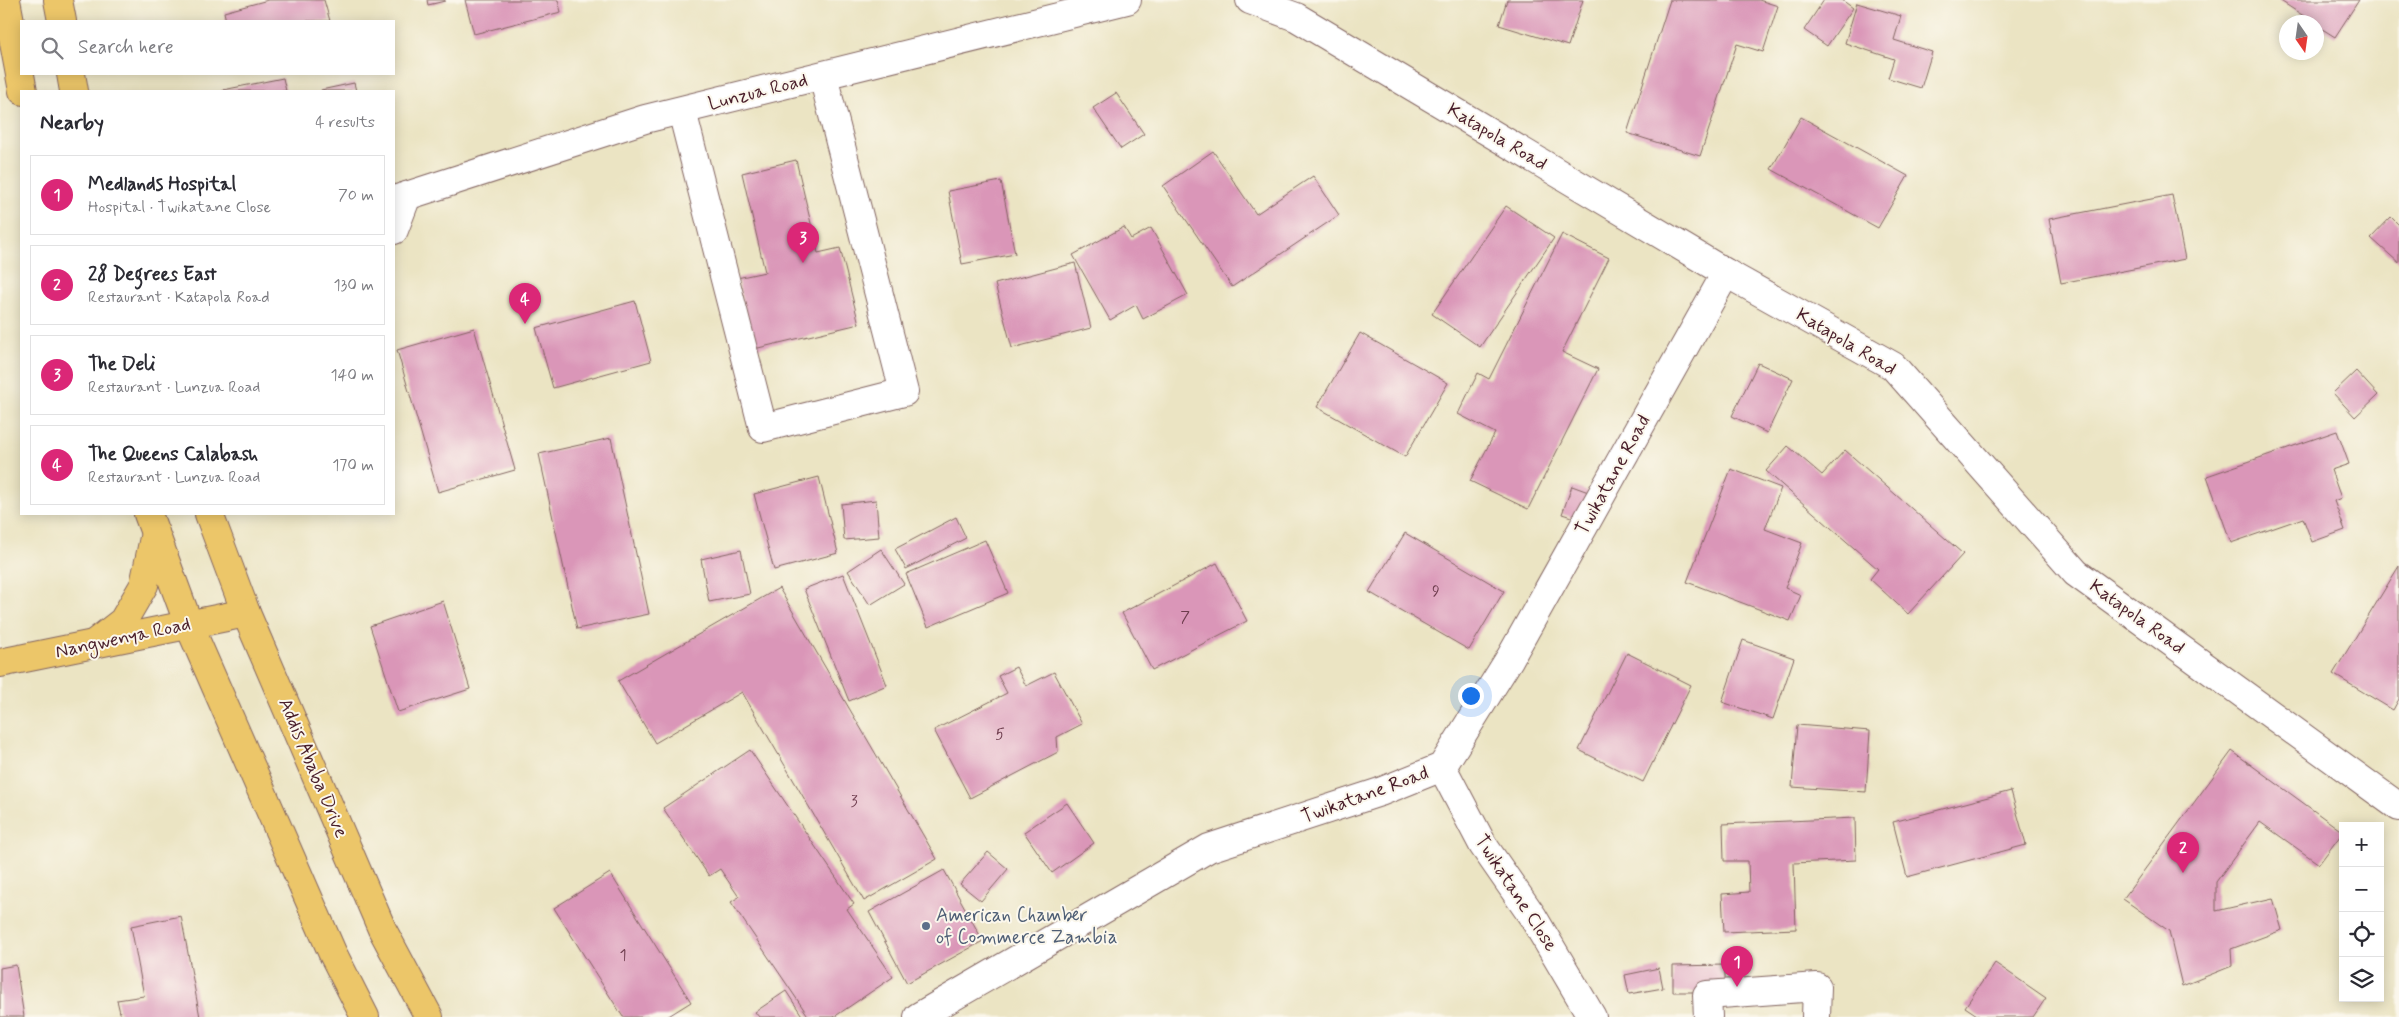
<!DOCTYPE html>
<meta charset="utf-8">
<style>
:root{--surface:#fff;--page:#f2f2f3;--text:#2b2b33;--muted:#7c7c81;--line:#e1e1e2;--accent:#db2777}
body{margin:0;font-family:Mynerve,sans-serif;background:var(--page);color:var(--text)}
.controls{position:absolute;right:15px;bottom:15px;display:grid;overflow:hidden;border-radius:0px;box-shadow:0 2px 12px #0003}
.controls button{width:45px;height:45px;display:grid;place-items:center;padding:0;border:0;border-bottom:1px solid var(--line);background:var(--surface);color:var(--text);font:25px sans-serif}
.compass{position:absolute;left:2279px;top:15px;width:45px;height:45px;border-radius:50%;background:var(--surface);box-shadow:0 2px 12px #0003;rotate:167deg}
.you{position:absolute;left:1470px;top:695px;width:18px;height:18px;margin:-12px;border:4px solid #fff;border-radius:50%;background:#1a73e8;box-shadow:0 0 0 8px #1a73e833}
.badge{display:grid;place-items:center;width:32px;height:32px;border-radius:50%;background:var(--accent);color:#fff;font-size:16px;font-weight:700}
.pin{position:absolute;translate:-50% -41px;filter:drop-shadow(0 1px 2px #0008)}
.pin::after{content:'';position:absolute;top:26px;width:18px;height:15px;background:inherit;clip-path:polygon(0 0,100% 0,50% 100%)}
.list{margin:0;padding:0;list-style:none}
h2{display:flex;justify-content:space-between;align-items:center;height:65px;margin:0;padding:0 20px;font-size:21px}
h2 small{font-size:16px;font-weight:400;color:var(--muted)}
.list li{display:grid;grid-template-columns:32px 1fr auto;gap:15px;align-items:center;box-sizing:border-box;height:80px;margin:0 10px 10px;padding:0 10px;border:1px solid var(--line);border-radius:0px}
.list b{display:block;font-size:19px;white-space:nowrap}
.list p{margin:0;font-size:16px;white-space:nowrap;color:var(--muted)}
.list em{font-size:16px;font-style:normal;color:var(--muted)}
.icon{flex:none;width:28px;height:28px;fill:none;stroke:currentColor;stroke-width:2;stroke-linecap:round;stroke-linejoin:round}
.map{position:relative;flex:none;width:2399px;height:1017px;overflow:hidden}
.search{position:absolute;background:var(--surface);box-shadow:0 2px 12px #0003;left:20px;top:20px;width:375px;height:55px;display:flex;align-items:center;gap:12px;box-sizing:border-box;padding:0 18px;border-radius:0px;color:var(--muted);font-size:19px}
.panel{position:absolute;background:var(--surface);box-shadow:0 2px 12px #0003;left:20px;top:90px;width:375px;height:425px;border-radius:0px}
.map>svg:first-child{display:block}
.building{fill:#da96b8}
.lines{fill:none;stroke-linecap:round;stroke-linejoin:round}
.minor-casing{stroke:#826460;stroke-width:30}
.major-casing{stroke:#826460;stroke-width:30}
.minor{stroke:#fff;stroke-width:28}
.major{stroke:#ecc669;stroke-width:28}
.service-dot{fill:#5c6f8a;stroke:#fbf7ec;stroke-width:2}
.labels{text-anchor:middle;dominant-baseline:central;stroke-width:4;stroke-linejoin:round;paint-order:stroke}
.number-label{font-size:16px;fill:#6e3d4e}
.street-label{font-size:19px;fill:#4a1f2b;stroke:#fbf7ec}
.service-label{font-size:19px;fill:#4e5e75;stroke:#fbf7ec;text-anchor:start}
</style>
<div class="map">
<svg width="2399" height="1017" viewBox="0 0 2399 1017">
<rect width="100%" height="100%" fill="#fbf7ec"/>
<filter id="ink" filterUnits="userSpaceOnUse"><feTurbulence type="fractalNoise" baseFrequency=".02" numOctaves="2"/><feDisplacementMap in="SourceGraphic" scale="10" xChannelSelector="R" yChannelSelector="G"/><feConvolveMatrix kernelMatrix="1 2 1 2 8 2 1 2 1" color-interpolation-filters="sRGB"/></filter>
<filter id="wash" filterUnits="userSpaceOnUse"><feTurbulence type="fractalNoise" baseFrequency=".0096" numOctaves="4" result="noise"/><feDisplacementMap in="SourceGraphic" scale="20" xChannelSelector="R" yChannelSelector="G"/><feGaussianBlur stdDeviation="1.12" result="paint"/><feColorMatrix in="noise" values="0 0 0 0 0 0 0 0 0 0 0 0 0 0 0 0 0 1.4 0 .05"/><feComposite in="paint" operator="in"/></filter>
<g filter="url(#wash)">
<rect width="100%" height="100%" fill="#ebe4c3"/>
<g id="blocks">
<g class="building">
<polygon points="268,0 324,0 330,21 226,21 224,12"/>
<polygon points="427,0 445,0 445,1 428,5"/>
<polygon points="465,0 558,0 561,12 474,34"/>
<polygon points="1507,0 1583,0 1568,46 1499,25"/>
<polygon points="1670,0 1759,0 1778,6 1763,52 1737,44 1700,156 1627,133"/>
<polygon points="1824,0 1842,0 1853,8 1827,46 1804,30"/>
<polygon points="2279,0 2359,0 2335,37 2316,25 2316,22 2313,22"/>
<polygon points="1857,3 1901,16 1894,40 1932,52 1921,88 1888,78 1894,59 1845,43"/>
<polygon points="283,78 286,91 223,91 223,90"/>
<polygon points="354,83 356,91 321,91 321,90"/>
<polygon points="1116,93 1144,134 1121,149 1093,108"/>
<polygon points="1801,117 1908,176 1878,228 1771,169"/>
<polygon points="1213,151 1256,214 1313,176 1339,215 1232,287 1163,186"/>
<polygon points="796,160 818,253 840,248 859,324 754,349 737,278 765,272 742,173"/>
<polygon points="1001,181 1015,254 962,264 948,191"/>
<polygon points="2172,195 2185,259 2061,283 2049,219"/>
<polygon points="1506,206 1554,238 1480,347 1432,314"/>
<polygon points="2391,217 2399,225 2399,263 2371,238"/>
<polygon points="1124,227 1131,239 1151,228 1188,295 1143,319 1136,305 1110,320 1073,255"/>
<polygon points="1562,234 1609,258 1562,352 1598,369 1528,509 1470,481 1495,433 1458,414 1478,373 1489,379"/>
<polygon points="1075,263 1091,328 1012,348 995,284"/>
<polygon points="635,301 651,361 553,388 536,328"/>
<polygon points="474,328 515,470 438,492 397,350"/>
<polygon points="1360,333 1448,383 1405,457 1317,407"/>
<polygon points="1758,363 1793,379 1767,433 1732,416"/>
<polygon points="2356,371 2378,395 2355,417 2333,393"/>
<polygon points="2337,431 2349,464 2331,470 2341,498 2334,501 2345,530 2312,542 2303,518 2231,543 2207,476"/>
<polygon points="611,438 649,614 577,629 539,454"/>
<polygon points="1788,446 1822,475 1845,450 1963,554 1908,614 1870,579 1878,569 1766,471"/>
<polygon points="1731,469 1781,488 1765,529 1802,543 1785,588 1801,595 1790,621 1687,582"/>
<polygon points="819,477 838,553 774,570 754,494"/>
<polygon points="1572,486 1591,493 1581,520 1562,514"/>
<polygon points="876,500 879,537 844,540 841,504"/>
<polygon points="956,517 966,538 906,569 895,549"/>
<polygon points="1405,533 1504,591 1469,650 1369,592"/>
<polygon points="985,540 1008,593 928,627 906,574"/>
<polygon points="881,549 904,584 870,605 848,571"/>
<polygon points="741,550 750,594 709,602 701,559"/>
<polygon points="1217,563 1247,621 1152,670 1122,613"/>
<polygon points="2399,566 2399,699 2393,710 2333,674"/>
<polygon points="843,574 887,685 849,701 804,589"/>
<polygon points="779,588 937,859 864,901 742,692 655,743 618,681"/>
<polygon points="443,601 470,689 398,712 370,626"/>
<polygon points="1743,640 1794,658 1773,719 1722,702"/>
<polygon points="1627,653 1691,685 1643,782 1579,750"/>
<polygon points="1016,667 1026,686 1054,672 1082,724 1057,737 1058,752 970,798 934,730 1007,693 998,676"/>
<polygon points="1797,725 1870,731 1866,792 1792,787"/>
<polygon points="750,750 854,904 847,909 893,977 834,1017 809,1017 731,902 739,897 720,869 709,876 663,808"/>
<polygon points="2232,751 2343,832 2319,864 2260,822 2216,882 2216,911 2273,898 2282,930 2231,949 2232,966 2182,986 2169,931 2123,899"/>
<polygon points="2011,791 2026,845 1907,877 1893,822"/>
<polygon points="1067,803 1094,843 1052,873 1024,832"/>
<polygon points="1855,818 1856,860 1794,863 1796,929 1724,932 1722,894 1749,892 1748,861 1724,861 1723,824"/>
<polygon points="988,852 1008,869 981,901 960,884"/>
<polygon points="944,870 983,941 907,983 869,912"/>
<polygon points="610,873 691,1002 667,1017 623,1017 554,908"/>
<polygon points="181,916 200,1017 121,1017 117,1000 144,996 131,926"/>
<polygon points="1995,963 2046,998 2033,1017 1980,1017 1965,1007"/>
<polygon points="16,965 24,1017 0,1017 0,968"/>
<polygon points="1725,965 1725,992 1673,992 1673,966"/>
<polygon points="1659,968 1663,988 1629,994 1625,975"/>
<polygon points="786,991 803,1017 759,1017 755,1012"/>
</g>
</g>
</g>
<g filter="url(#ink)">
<use href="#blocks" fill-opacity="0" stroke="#826460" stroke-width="1"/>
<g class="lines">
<g class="minor-casing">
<g id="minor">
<polyline points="1250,0 1296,17 1726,273 1893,366 2076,573 2399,807"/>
<polyline points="682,111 763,428 904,392 823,76"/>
<polyline points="394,200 645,119 1127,0"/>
<polyline points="394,230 407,196"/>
<polyline points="1442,767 1483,845 1533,917 1592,1017"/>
<polyline points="918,1017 1209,848 1380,792 1442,767 1510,658 1726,273"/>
<polyline points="1708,1017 1707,995 1817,987 1816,1017"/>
</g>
</g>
<g class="major-casing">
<g id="major">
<polyline points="6,0 23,91"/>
<polyline points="58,0 62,21"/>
<polyline points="71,74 74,91"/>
<polyline points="148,514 189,625 332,952 365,1017"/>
<polyline points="209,514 246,613 382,929 429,1017"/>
<polyline points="96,642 123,621 144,585 155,533"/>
<polyline points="0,663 246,613"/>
</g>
</g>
<use href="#minor" class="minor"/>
<use href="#major" class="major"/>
</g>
</g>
<circle class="service-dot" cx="926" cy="926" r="5"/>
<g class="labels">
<g class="number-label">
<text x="1436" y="591">9</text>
<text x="1185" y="617">7</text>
<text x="1000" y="734">5</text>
<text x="854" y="801">3</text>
<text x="623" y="955">1</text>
</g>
<g class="street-label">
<text transform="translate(758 92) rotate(-14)">Lunzua Road</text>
<text transform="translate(1497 137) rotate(31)">Katapola Road</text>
<text transform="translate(1846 342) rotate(31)">Katapola Road</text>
<text transform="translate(1613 475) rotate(-61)">Twikatane Road</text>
<text transform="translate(2137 617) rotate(36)">Katapola Road</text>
<text transform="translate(123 638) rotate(-12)">Nangwenya Road</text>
<text transform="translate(313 768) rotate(67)">Addis Ababa Drive</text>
<text transform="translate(1365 795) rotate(-20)">Twikatane Road</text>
<text transform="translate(1516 893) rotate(57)">Twikatane Close</text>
</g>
<g class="service-label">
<text x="936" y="915">American Chamber<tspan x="936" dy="22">of Commerce Zambia</tspan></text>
</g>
</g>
</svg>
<div class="controls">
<button>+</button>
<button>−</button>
<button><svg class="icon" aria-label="locate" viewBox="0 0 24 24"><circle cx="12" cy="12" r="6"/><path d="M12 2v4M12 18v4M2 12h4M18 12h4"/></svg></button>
<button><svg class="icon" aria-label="layers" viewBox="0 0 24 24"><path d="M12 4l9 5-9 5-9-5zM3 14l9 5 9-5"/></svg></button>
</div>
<svg class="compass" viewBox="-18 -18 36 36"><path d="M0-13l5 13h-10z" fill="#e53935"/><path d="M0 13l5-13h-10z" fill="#7c7c81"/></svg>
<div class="you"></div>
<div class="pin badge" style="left:1737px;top:987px">1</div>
<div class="pin badge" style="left:2183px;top:873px">2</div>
<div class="pin badge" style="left:803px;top:263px">3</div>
<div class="pin badge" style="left:525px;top:324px">4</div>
<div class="search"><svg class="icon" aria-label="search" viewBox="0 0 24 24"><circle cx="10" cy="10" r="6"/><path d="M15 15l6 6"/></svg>Search here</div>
<section class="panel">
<h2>Nearby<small>4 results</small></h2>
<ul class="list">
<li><span class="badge">1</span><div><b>Medlands Hospital</b><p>Hospital · Twikatane Close</p></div><em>70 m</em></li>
<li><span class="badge">2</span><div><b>28 Degrees East</b><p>Restaurant · Katapola Road</p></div><em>130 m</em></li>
<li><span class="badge">3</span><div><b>The Deli</b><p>Restaurant · Lunzua Road</p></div><em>140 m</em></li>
<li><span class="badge">4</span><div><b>The Queens Calabash</b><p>Restaurant · Lunzua Road</p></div><em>170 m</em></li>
</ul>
</section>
</div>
